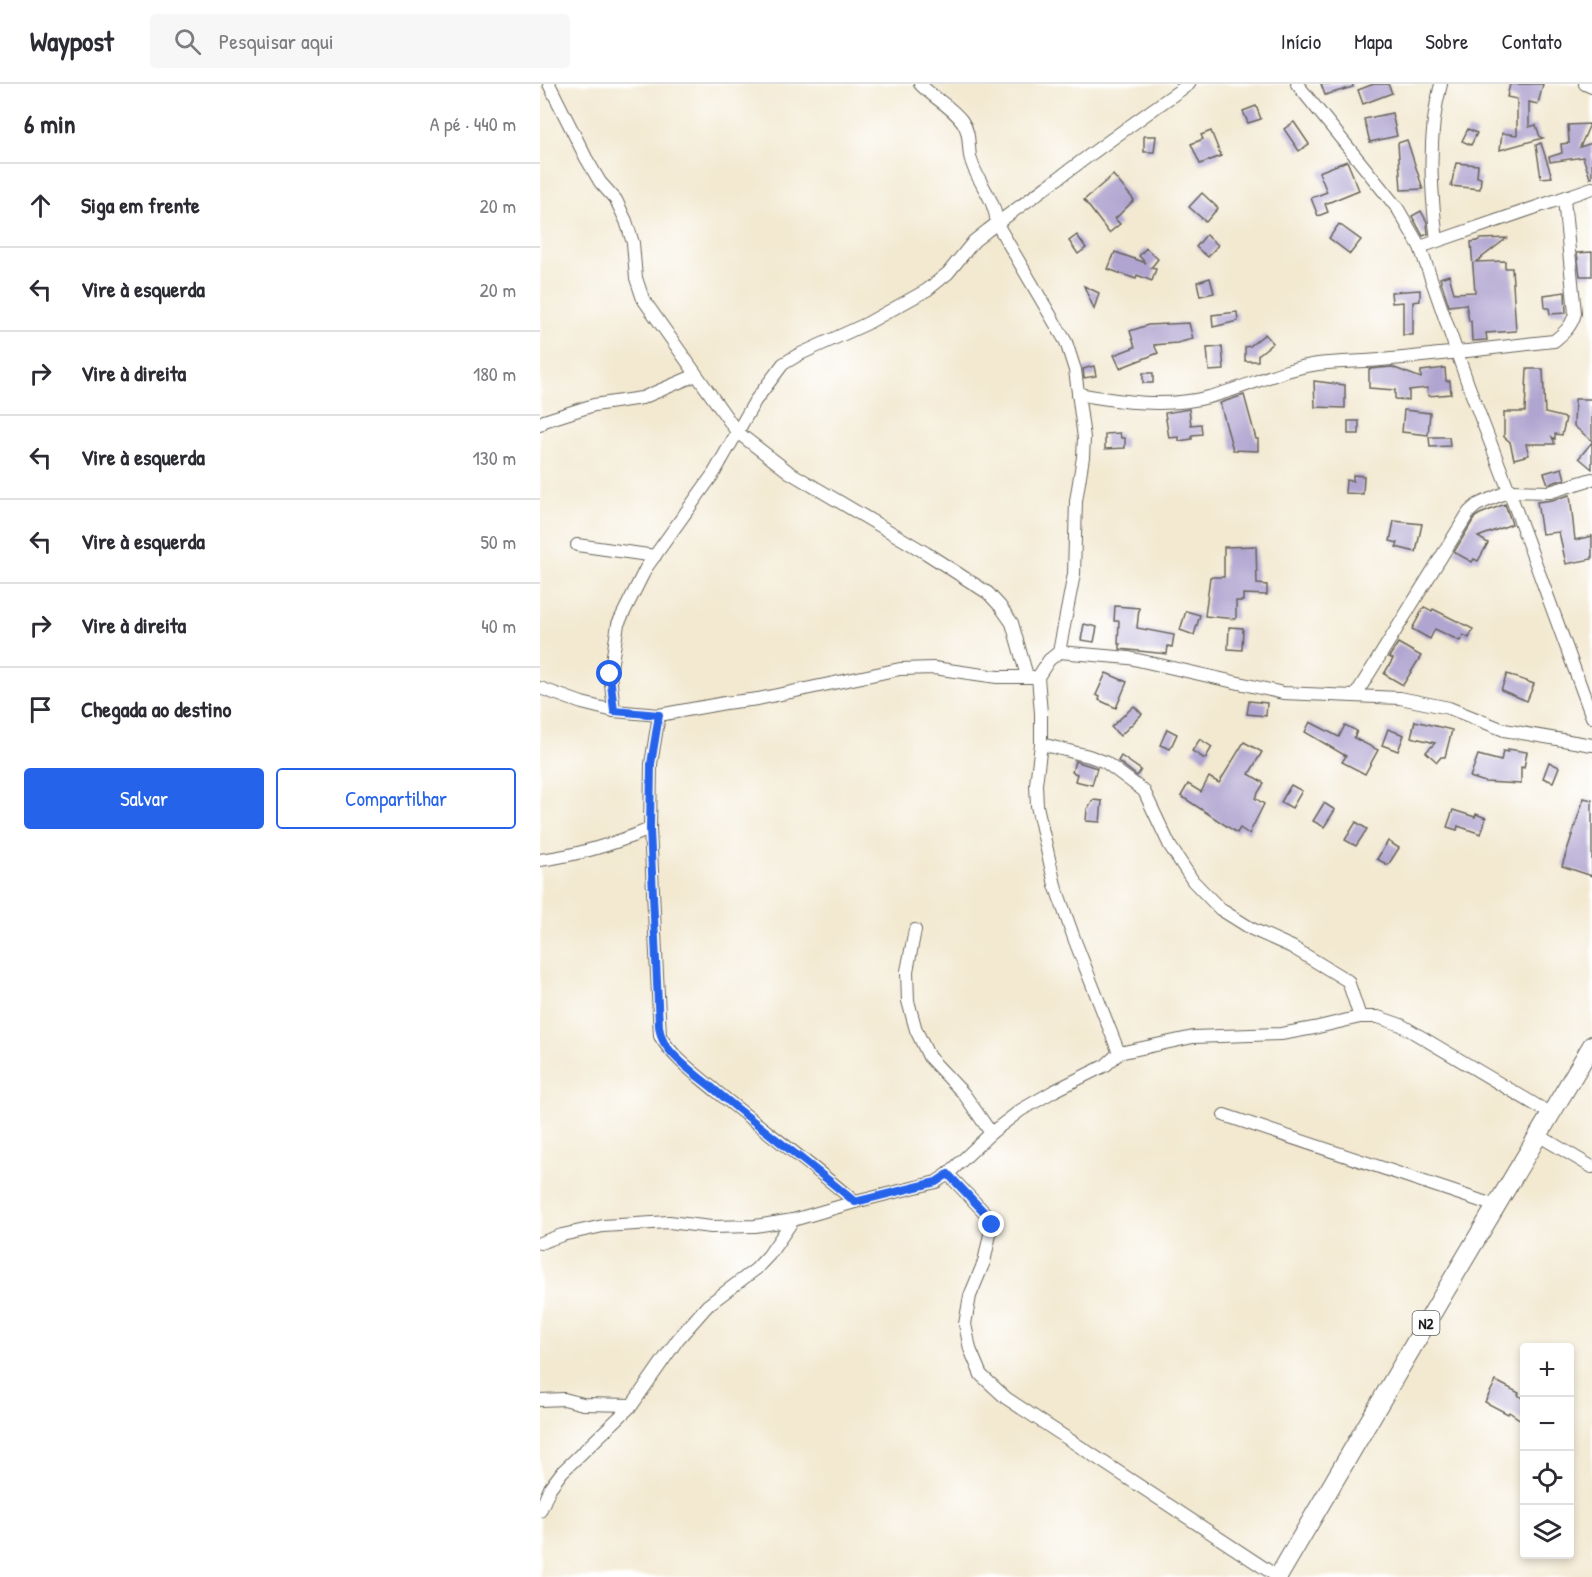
<!DOCTYPE html>
<html lang="pt">
<meta charset="utf-8">
<style>
:root{--surface:#fff;--page:#f7f7f7;--text:#2b2b33;--muted:#7c7c81;--line:#e1e1e2;--accent:#2563eb}
body{margin:0;font-family:"Patrick Hand",sans-serif;background:var(--page);color:var(--text)}
.controls{position:absolute;right:18px;bottom:18px;display:grid;overflow:hidden;border-radius:6px;box-shadow:0 3px 9px #0003}
.controls button{width:54px;height:54px;display:grid;place-items:center;padding:0;border:0;border-bottom:2px solid var(--line);background:var(--surface);color:var(--text);font:30px sans-serif}
.stop{position:absolute;width:18px;height:18px;margin:-14px;border:4px solid #2563eb;border-radius:50%;background:#fff}
.stop.end{background:#2563eb;border-color:#fff;box-shadow:0 2px 6px #0008}
.list{margin:0;padding:0;list-style:none}
h2{display:flex;justify-content:space-between;align-items:center;height:78px;margin:0;padding:0 24px;font-size:26px}
h2 small{font-size:20px;font-weight:400;color:var(--muted)}
.list li{display:grid;grid-template-columns:39px 1fr auto;gap:18px;align-items:center;box-sizing:border-box;height:84px;padding:0 24px;border-top:2px solid var(--line)}
.list b{display:block;font-size:22px;white-space:nowrap}
.list em{font-size:20px;font-style:normal;color:var(--muted)}
.actions{display:flex;gap:12px;padding:18px 24px}
.actions a{flex:1;padding:14px 0;border:2px solid var(--accent);border-radius:6px;text-align:center;font-size:21px;color:var(--accent)}
.actions .main{background:var(--accent);color:#fff}
.icon{flex:none;width:33px;height:33px;fill:none;stroke:currentColor;stroke-width:2;stroke-linecap:round;stroke-linejoin:round}
.map{position:relative;flex:none;width:1052px;height:1493px;overflow:hidden}
header{display:flex;align-items:center;gap:36px;box-sizing:border-box;height:84px;padding:0 30px;background:var(--surface);border-bottom:2px solid var(--line)}
header strong{font-size:28px}
nav{display:flex;gap:33px;margin-inline-start:auto;font-size:21px}
.search{width:420px;height:54px;background:var(--page);display:flex;align-items:center;gap:15px;box-sizing:border-box;padding:0 21px;border-radius:6px;color:var(--muted);font-size:22px}
main{display:flex}
aside{flex:1;background:var(--surface)}
.map>svg:first-child{display:block}
.building{fill:#b0a5d0}
.lines{fill:none;stroke-linecap:round;stroke-linejoin:round}
.minor-casing{stroke:#67645b;stroke-width:14}
.primary-casing{stroke:#67645b;stroke-width:20}
.minor{stroke:#fff;stroke-width:12}
.primary{stroke:#fff;stroke-width:18}
.route{stroke:#2563eb;stroke-width:8}
.labels{text-anchor:middle;dominant-baseline:central;stroke-width:4.5;stroke-linejoin:round;paint-order:stroke}
.shield{fill:#fff;stroke:#606060;stroke-width:1.5}
.shield-label{font-size:15px;font-weight:bold;fill:#1c1c1c}
</style>
<header>
<strong>Waypost</strong>
<div class="search"><svg class="icon" aria-label="search" viewBox="0 0 24 24"><circle cx="10" cy="10" r="6"/><path d="M15 15l6 6"/></svg>Pesquisar aqui</div>
<nav><a>Início</a><a>Mapa</a><a>Sobre</a><a>Contato</a></nav>
</header>
<main>
<aside>
<h2>6 min<small>A pé · 440 m</small></h2>
<ul class="list">
<li><svg class="icon" aria-label="ahead" viewBox="0 0 24 24"><path d="M12 20V5M6 11l6-6 6 6"/></svg><div><b>Siga em frente</b></div><em>20 m</em></li>
<li><svg class="icon" aria-label="left" viewBox="0 0 24 24"><path d="M17 20v-9H6M10 6l-5 5 5 5"/></svg><div><b>Vire à esquerda</b></div><em>20 m</em></li>
<li><svg class="icon" aria-label="right" viewBox="0 0 24 24"><path d="M7 20v-9h11M14 6l5 5-5 5"/></svg><div><b>Vire à direita</b></div><em>180 m</em></li>
<li><svg class="icon" aria-label="left" viewBox="0 0 24 24"><path d="M17 20v-9H6M10 6l-5 5 5 5"/></svg><div><b>Vire à esquerda</b></div><em>130 m</em></li>
<li><svg class="icon" aria-label="left" viewBox="0 0 24 24"><path d="M17 20v-9H6M10 6l-5 5 5 5"/></svg><div><b>Vire à esquerda</b></div><em>50 m</em></li>
<li><svg class="icon" aria-label="right" viewBox="0 0 24 24"><path d="M7 20v-9h11M14 6l5 5-5 5"/></svg><div><b>Vire à direita</b></div><em>40 m</em></li>
<li><svg class="icon" aria-label="arrive" viewBox="0 0 24 24"><path d="M6 21V4h12l-3 4 3 4H6"/></svg><div><b>Chegada ao destino</b></div></li>
</ul>
<div class="actions"><a class="main">Salvar</a><a>Compartilhar</a></div>
</aside>
<div class="map">
<svg width="1052" height="1493" viewBox="0 0 1052 1493">
<rect width="100%" height="100%" fill="#fff"/>
<filter id="ink" filterUnits="userSpaceOnUse"><feTurbulence type="fractalNoise" baseFrequency=".0167" numOctaves="2"/><feDisplacementMap in="SourceGraphic" scale="12" xChannelSelector="R" yChannelSelector="G"/><feConvolveMatrix kernelMatrix="1 2 1 2 8 2 1 2 1" color-interpolation-filters="sRGB"/></filter>
<filter id="wash" filterUnits="userSpaceOnUse"><feTurbulence type="fractalNoise" baseFrequency=".008" numOctaves="4" result="noise"/><feDisplacementMap in="SourceGraphic" scale="24" xChannelSelector="R" yChannelSelector="G"/><feGaussianBlur stdDeviation="1.35" result="paint"/><feColorMatrix in="noise" values="0 0 0 0 0 0 0 0 0 0 0 0 0 0 0 0 0 1.4 0 .05"/><feComposite in="paint" operator="in"/></filter>
<g filter="url(#wash)">
<rect width="100%" height="100%" fill="#f3e9d1"/>
<g id="blocks">
<g class="building">
<polygon points="781,0 813,0 813,3 785,11"/>
<polygon points="834,0 848,0 852,9 823,20 818,6"/>
<polygon points="970,0 1003,0 998,20 989,18 989,43 996,41 1000,53 1003,54 960,66 962,49 977,51 977,15 967,13"/>
<polygon points="716,22 721,35 708,39 703,27"/>
<polygon points="852,29 857,52 830,58 824,35"/>
<polygon points="754,38 769,60 759,67 744,45"/>
<polygon points="1050,40 1040,63 1052,59 1052,94 1050,94 1043,73 1010,78 1009,73 1022,69 1021,60 1029,59 1028,41"/>
<polygon points="928,45 937,49 931,61 922,57"/>
<polygon points="671,47 681,72 660,80 651,60 663,55 661,51"/>
<polygon points="604,52 616,52 614,68 604,68"/>
<polygon points="867,56 883,105 861,106 858,59"/>
<polygon points="1001,59 1012,93 1001,94 996,61"/>
<polygon points="807,77 819,106 785,120 788,128 778,132 771,114 787,108 779,88"/>
<polygon points="916,79 938,81 937,93 941,94 940,105 911,102"/>
<polygon points="573,91 594,116 575,135 580,140 569,149 544,116"/>
<polygon points="662,109 678,124 666,138 649,123"/>
<polygon points="881,127 887,138 888,150 883,152 872,132"/>
<polygon points="799,140 821,156 810,170 789,154"/>
<polygon points="537,151 546,164 538,170 529,157"/>
<polygon points="666,151 678,161 668,173 656,163"/>
<polygon points="967,154 936,178 965,177 965,184 972,184 976,247 946,249 947,256 932,257 931,237 929,237 926,220 909,222 900,194 909,191 914,209 935,208 931,158 937,157 940,155"/>
<polygon points="606,164 618,175 611,184 616,185 612,197 597,191 596,195 568,185 575,168 606,179 599,172"/>
<polygon points="1052,168 1052,192 1040,192 1037,169"/>
<polygon points="670,194 674,209 660,212 657,198"/>
<polygon points="544,202 559,209 554,225"/>
<polygon points="880,206 880,217 873,218 873,251 863,251 863,218 852,219 851,208"/>
<polygon points="1025,208 1026,229 1010,230 1009,224 1005,224 1004,211"/>
<polygon points="697,228 698,237 673,243 672,231"/>
<polygon points="649,239 653,255 637,259 614,261 618,269 580,284 574,271 595,263 590,247 608,241"/>
<polygon points="725,250 733,259 718,271 718,277 705,277 705,263 710,262"/>
<polygon points="682,263 684,286 669,287 667,264"/>
<polygon points="554,282 556,292 544,294 543,285"/>
<polygon points="852,283 881,294 881,287 905,284 906,297 910,297 911,310 888,312 887,304 869,306 869,316 855,315 855,306 829,304 829,285"/>
<polygon points="987,285 1003,285 1005,329 1026,334 1022,351 1015,350 1015,355 1012,353 1015,360 986,360 989,371 974,375 970,358 964,353 964,328 985,328"/>
<rect x="603" y="289" width="10" height="10"/>
<polygon points="774,297 805,301 805,324 775,323"/>
<polygon points="704,311 716,355 718,355 718,367 693,366 680,319"/>
<polygon points="1035,315 1052,315 1052,357 1034,342"/>
<polygon points="649,325 651,341 661,340 662,350 652,351 652,355 639,357 639,353 629,354 625,329"/>
<polygon points="864,326 890,329 888,351 862,348"/>
<rect x="808" y="337" width="11" height="13"/>
<polygon points="580,349 581,354 585,354 585,364 565,365 565,350"/>
<polygon points="889,353 909,353 910,362 890,363"/>
<polygon points="1052,358 1052,385 1039,374"/>
<polygon points="1022,384 1025,395 1008,400 1004,389"/>
<polygon points="813,391 824,392 823,410 805,409 806,396 813,397"/>
<polygon points="1030,411 1035,456 1052,452 1052,475 1026,480 1019,448 1002,450 997,418 1012,416"/>
<polygon points="965,420 972,440 938,453 948,459 938,477 934,475 932,478 914,468 935,433 940,430"/>
<polygon points="854,437 882,440 876,468 856,463 858,459 850,457"/>
<polygon points="716,462 717,500 727,501 727,511 703,510 703,517 696,517 696,535 665,532 670,493 684,493 684,463"/>
<polygon points="575,522 599,524 597,544 634,551 632,563 628,562 627,570 580,565 580,560 578,560 579,537 574,537"/>
<polygon points="884,523 892,527 893,525 933,545 929,554 923,551 920,557 895,545 890,555 872,545"/>
<polygon points="646,527 660,531 654,551 640,546"/>
<polygon points="544,540 557,543 554,558 541,556"/>
<polygon points="689,543 703,544 702,566 688,565"/>
<polygon points="858,559 881,572 863,601 844,590 853,575 849,573"/>
<polygon points="566,589 587,598 576,624 559,616 560,613 556,611"/>
<polygon points="967,590 994,600 987,617 961,606"/>
<polygon points="709,617 727,619 726,632 707,630"/>
<polygon points="594,622 602,630 580,652 571,643"/>
<polygon points="875,637 912,646 905,673 901,673 897,678 886,668 895,659 871,653"/>
<polygon points="770,638 799,653 805,641 817,647 814,654 838,666 825,690 802,678 806,672 765,648"/>
<polygon points="627,645 637,650 630,665 620,661"/>
<polygon points="848,645 864,651 858,667 842,661"/>
<polygon points="660,655 672,663 665,675 652,667"/>
<polygon points="704,658 722,668 709,690 724,699 715,714 724,720 709,750 700,744 697,749 641,712 648,700 661,708 669,693 679,699"/>
<polygon points="968,665 987,668 984,684 981,683 981,700 945,698 930,693 938,671 961,677 963,667 968,668"/>
<polygon points="581,672 601,686 597,692 578,677"/>
<polygon points="535,677 557,684 552,701 535,697 537,690 532,688"/>
<polygon points="1009,678 1019,683 1013,698 1003,694"/>
<polygon points="751,701 762,707 752,724 741,718"/>
<polygon points="1044,714 1052,716 1052,792 1022,782"/>
<polygon points="553,716 562,717 560,738 546,737 547,725"/>
<polygon points="784,719 795,726 784,743 773,737"/>
<polygon points="913,726 935,733 936,730 946,734 941,750 918,742 917,746 907,743"/>
<polygon points="816,738 827,745 816,762 805,756"/>
<polygon points="848,757 859,764 848,781 837,775"/>
<polygon points="956,1297 979,1309 978,1311 984,1315 984,1338 969,1328 968,1330 945,1318"/>
</g>
</g>
</g>
<g filter="url(#ink)">
<use href="#blocks" fill-opacity="0" stroke="#67645b" stroke-width="1.5"/>
<g class="lines">
<g class="minor-casing">
<g id="minor">
<polyline points="9,0 46,74 60,98 76,116 86,137 93,159 96,194 103,215 197,348 249,388 386,469 448,509 460,522 472,539 487,592"/>
<path d="M380,0C392,13 411,22 422,37C430,48 428,59 430,72C435,97 455,112 457,140L526,258L535,286L544,354L543,373L536,417L534,490L519,568L509,576L498,593L501,629V660L496,700L497,722L515,801L535,857L579,969"/>
<polyline points="757,0 858,125 880,163 929,303 969,407 1052,633"/>
<polyline points="1045,0 1052,3"/>
<path d="M897,157C891,106 887,51 901,0"/>
<polyline points="880,163 1052,104"/>
<path d="M538,310C581,318 627,324 669,313C706,304 740,285 778,280C802,277 826,278 851,275C905,270 959,263 1014,257C1024,249 1032,242 1035,229L1024,115"/>
<polyline points="0,341 4,337 54,321 102,314 156,291"/>
<polyline points="37,461 115,472"/>
<polyline points="519,568 589,574 743,609 860,614 909,624 964,646 1052,661"/>
<polyline points="0,604 42,619 74,627 119,631 185,619 218,615 360,585 394,584 457,593 493,593"/>
<polyline points="815,612 929,428 937,421 969,407 1010,408 1052,395"/>
<path d="M74,627L70,590L78,540L106,484L174,389L215,317L243,280L258,271L326,240L387,206L408,189L434,157L448,146C515,97 581,47 649,0"/>
<path d="M119,631L111,680L110,745L120,952C134,975 156,990 176,1007C222,1045 270,1079 315,1118"/>
<polyline points="501,660 549,672 565,678 604,707 630,762 653,797 680,825 712,845 752,863 808,897 820,933"/>
<path d="M0,776C39,771 74,760 110,745"/>
<polyline points="375,846 367,887 368,917 376,946 389,973 424,1010 451,1049"/>
<polyline points="684,1031 956,1122"/>
<polyline points="998,1051 1052,1083"/>
<polyline points="408,1090 446,1130 452,1141 444,1178 430,1212 425,1240 430,1265 441,1291 466,1314 738,1493"/>
<polyline points="0,1159 22,1151 63,1142 129,1138 171,1143 215,1142 253,1136 315,1118 396,1098 408,1090 451,1049 481,1026 514,1007 566,981 579,969 653,953 741,950 774,944 820,933 838,933 861,941 1011,1030"/>
<polyline points="0,1316 24,1315 43,1320 92,1321"/>
<polyline points="0,1427 10,1404 22,1388 92,1321 138,1255 168,1221 216,1185 229,1171 253,1136"/>
</g>
</g>
<g class="primary-casing">
<polyline id="primary" points="738,1493 900,1216 1052,961"/>
</g>
<use href="#minor" class="minor"/>
<use href="#primary" class="primary"/>
</g>
</g>
<g class="lines" filter="url(#ink)">
<path class="route" d="M70,590L74,627L119,631L111,680L110,745L119,942C120,950 122,957 127,963C140,980 159,993 175,1006C221,1045 269,1079 315,1118L396,1098L408,1090L446,1130L452,1141"/>
</g>
<g class="labels">
<rect class="shield" x="872.5" y="1227" width="27" height="24" rx="4.5"/>
<g class="shield-label">
<text x="886" y="1239">N2</text>
</g>
</g>
</svg>
<div class="controls">
<button>+</button>
<button>−</button>
<button><svg class="icon" aria-label="locate" viewBox="0 0 24 24"><circle cx="12" cy="12" r="6"/><path d="M12 2v4M12 18v4M2 12h4M18 12h4"/></svg></button>
<button><svg class="icon" aria-label="layers" viewBox="0 0 24 24"><path d="M12 4l9 5-9 5-9-5zM3 14l9 5 9-5"/></svg></button>
</div>
<div class="stop" style="left:70px;top:590px"></div>
<div class="stop end" style="left:452px;top:1141px"></div>
</div>
</main>
